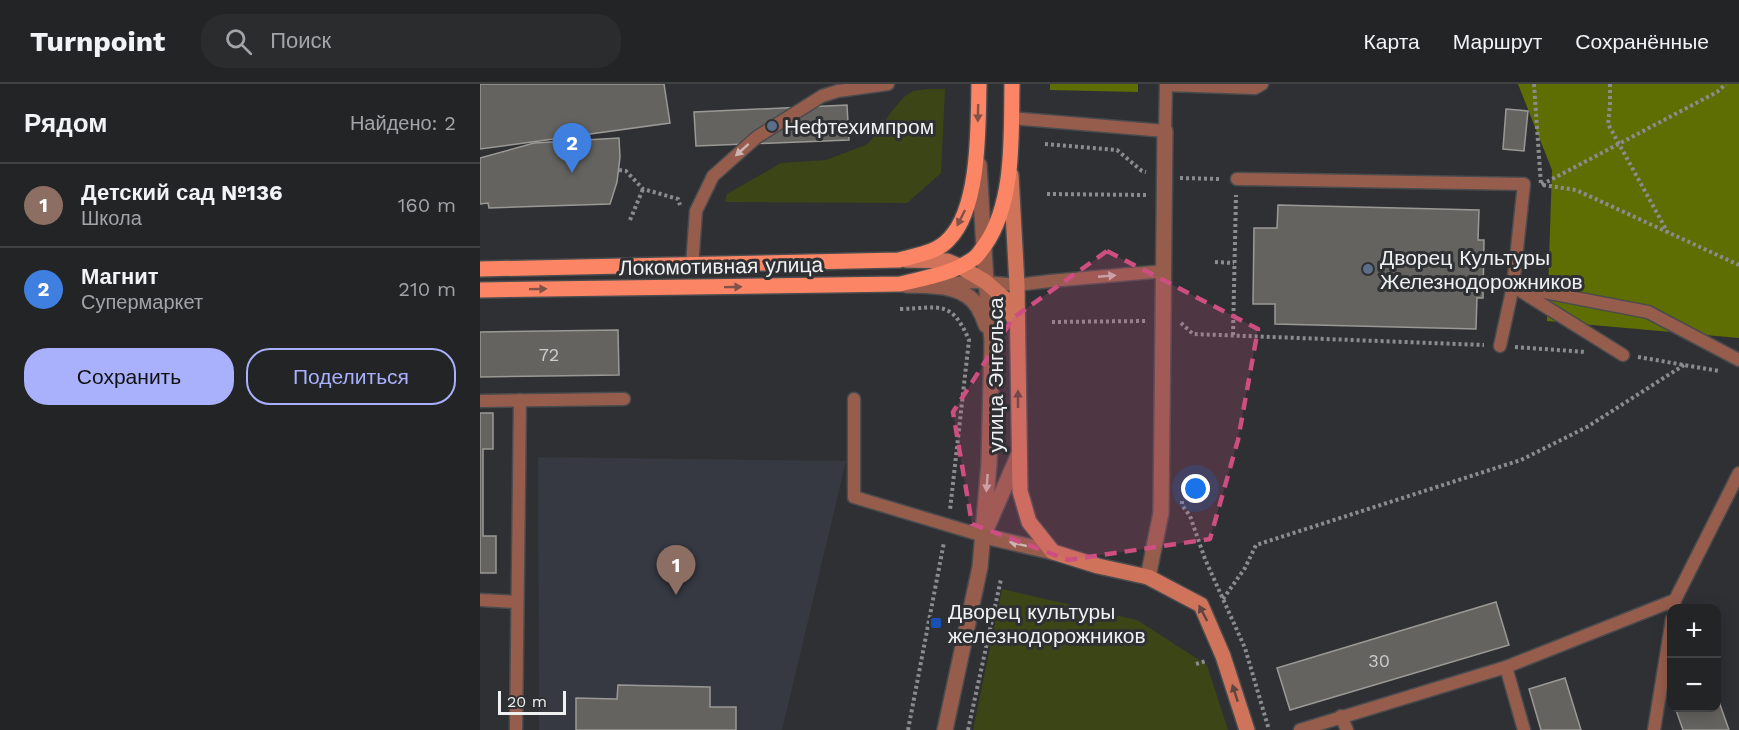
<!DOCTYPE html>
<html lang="ru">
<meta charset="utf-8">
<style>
:root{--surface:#232426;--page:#2b2c2e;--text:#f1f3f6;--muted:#a3a4a7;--line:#404143;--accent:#a9b0fc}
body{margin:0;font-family:"Work Sans",sans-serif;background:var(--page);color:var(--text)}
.controls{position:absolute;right:18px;bottom:18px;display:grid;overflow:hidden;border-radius:12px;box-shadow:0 3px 15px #0003}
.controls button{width:54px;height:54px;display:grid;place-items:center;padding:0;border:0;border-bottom:2px solid var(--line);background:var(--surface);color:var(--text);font:30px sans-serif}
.scale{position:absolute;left:18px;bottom:15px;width:68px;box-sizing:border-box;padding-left:6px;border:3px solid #eff0f2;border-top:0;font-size:16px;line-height:21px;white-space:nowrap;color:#eff0f2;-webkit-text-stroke:4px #2f3033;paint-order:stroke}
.you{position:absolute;left:716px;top:405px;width:21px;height:21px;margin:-15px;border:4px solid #fff;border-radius:50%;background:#1a73e8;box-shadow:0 0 0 9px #1a73e833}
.badge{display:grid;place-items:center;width:39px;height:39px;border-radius:50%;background:var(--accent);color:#fff;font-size:20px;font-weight:700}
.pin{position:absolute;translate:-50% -50px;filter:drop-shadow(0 2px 3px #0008)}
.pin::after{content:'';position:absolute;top:32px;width:21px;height:18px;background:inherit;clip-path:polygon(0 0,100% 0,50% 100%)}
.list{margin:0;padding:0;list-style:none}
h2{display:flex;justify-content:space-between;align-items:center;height:78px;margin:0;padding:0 24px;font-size:26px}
h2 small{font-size:20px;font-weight:400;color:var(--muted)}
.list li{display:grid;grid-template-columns:39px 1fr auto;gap:18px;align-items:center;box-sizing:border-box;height:84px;padding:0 24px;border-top:2px solid var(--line)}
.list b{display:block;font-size:22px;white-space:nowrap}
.list p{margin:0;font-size:20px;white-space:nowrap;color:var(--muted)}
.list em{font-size:20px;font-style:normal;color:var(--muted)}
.actions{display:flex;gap:12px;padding:18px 24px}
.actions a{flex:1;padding:14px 0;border:2px solid var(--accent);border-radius:24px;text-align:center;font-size:21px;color:var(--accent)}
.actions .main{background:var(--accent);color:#111}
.icon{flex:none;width:33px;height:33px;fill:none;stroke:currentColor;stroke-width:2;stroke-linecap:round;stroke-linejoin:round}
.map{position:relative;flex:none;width:1259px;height:646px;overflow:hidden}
header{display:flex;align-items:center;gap:36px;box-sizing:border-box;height:84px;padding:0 30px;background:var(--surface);border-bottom:2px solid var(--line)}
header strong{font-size:28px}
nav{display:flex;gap:33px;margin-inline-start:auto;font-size:21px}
.search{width:420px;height:54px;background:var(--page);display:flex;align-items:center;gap:15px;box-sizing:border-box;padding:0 21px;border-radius:24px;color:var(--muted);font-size:22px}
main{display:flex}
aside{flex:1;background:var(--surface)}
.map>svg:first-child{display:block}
.built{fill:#363942}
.green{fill:#3c4516}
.forest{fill:#5f6e03}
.building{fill:#65635f;stroke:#9b9995;stroke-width:1.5}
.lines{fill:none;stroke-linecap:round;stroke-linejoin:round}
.service-casing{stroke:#4a4b4e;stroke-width:15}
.minor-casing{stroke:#4a4b4e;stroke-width:18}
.tertiary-casing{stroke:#4a4b4e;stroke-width:18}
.secondary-casing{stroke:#4a4b4e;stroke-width:18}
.primary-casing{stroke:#4a4b4e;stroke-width:18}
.path{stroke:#8b8c8f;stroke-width:4;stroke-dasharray:3 3;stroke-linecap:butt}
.service{stroke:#965d4c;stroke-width:12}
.minor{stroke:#965d4c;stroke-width:15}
.tertiary{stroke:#965d4c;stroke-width:15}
.secondary{stroke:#cf745a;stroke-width:15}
.primary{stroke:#fb8564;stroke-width:15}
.oneway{fill:#815247}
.oneway2{fill:#cbb5b0}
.oneway3{fill:#5f443f}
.marked{fill:#cd4e81;fill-opacity:0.2;stroke:#cd4e81;stroke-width:4.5;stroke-dasharray:12 8;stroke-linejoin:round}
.service-dot{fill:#5c6f8a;stroke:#2f3033;stroke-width:2}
.transit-dot{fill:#1a4fb4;stroke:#2f3033;stroke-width:2}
.labels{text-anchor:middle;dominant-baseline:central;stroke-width:6;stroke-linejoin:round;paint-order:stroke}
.number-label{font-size:18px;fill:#cccdcd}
.poi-label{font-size:21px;fill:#eff0f2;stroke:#2f3033;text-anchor:start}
.street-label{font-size:21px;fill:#eff0f2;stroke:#2f3033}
</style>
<header>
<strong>Turnpoint</strong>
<div class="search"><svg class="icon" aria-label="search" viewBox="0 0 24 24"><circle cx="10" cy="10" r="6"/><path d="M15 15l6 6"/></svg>Поиск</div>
<nav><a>Карта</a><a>Маршрут</a><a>Сохранённые</a></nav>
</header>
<main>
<aside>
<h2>Рядом<small>Найдено: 2</small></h2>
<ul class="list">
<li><span class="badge" style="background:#8d6e63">1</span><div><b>Детский сад №136</b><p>Школа</p></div><em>160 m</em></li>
<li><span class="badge" style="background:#3f7fe0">2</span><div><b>Магнит</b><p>Супермаркет</p></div><em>210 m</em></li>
</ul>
<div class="actions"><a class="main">Сохранить</a><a>Поделиться</a></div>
</aside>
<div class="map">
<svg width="1259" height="646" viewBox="0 0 1259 646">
<rect width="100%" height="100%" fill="#2f3033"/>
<polygon class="built" points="58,373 366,377 302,646 59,646"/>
<g class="green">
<polygon points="448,5 465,5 461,89 427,119 245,118 247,110 301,79 346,76 386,61 394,53 412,27 424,13 433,7"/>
<polygon points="522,505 657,536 727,581 748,646 493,646"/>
</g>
<g class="forest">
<polygon points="570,0 658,0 658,8 570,6"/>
<polygon points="1038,0 1259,0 1259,254 1067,237 1072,86"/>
</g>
<g class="building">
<polygon points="0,0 184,0 190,39 0,65"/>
<polygon points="367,21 369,56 216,62 214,28"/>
<polygon points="1026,25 1048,27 1044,67 1023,65"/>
<polygon points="139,54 140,73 137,98 130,120 9,124 8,119 0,120 0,74 54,59"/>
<polygon points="798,121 999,126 998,156 1004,156 1003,214 997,214 996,245 795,240 795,220 773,220 774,144 797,144"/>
<polygon points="138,246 139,291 0,293 0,248"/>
<polygon points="0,329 13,329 13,365 3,365 3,452 16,452 16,489 0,489"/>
<polygon points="1016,518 1029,561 810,626 797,584"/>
<polygon points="1085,594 1101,646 1061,646 1049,605"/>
<polygon points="138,601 230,603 230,623 256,623 256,646 96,646 96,614 137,615"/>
<polygon points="1237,612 1249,646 1203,646 1196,626 1204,624 1236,624"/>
</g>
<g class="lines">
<g class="service-casing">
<g id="service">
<polyline points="531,34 685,47 686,1 775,4 782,0"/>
<polyline points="757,95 1044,100 1033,202 1020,262"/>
<polyline points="212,182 216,127 233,92 277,53 342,12 358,7 408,0"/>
<polyline points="463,199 506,198 537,201 570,197 685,187"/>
<polyline points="1033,202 1168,228 1259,276"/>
<polyline points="1039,206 1143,271"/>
<polyline points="374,315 374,413 504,452"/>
<polyline points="0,317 144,315"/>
<polyline points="0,516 37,518"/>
<polyline points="1193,523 1195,516 1259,389"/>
<polyline points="1026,583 1044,646"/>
<polyline points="861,632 867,646"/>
<polyline points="36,646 40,316"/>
<polyline points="820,646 1026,583 1195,516"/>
<polyline points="1174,646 1192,535"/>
</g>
</g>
<g class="minor-casing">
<polyline id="minor" points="668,493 681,429 685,47"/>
</g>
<g class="tertiary-casing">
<g id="tertiary">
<path d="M426,201C450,202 483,199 498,223C501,228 504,235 506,241"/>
<polyline points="508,441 538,372"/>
<polyline points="504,452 573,468"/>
<polyline points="465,646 500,483 509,380 512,257 506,198 499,81"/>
</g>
</g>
<g class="secondary-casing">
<g id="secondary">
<polyline points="531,91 537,201 540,407 549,438 573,468 618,482 668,493 721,521 743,572 767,646"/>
<polyline points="426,176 467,177 479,182 506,198 524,214 535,237"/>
</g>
</g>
<g class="primary-casing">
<g id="primary">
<path d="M0,185L419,176C436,171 457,169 469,155C500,124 498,42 499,0"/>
<path d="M0,206L420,200C444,194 472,190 493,175C498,172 501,166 505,161C535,118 531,51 532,0"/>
</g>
</g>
<g class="path">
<polyline points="1054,0 1061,101 1237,8 1246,0"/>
<polyline points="1130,0 1130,21 1128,40 1188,149"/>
<polyline points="565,60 637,66 662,87 666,88"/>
<polyline points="139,86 146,87 163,105 198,115 200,121"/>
<polyline points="700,94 741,95"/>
<polyline points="1063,101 1096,106 1259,181"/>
<polyline points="567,110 666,111"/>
<polyline points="150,136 163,105"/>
<polyline points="735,178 754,179"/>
<path d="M420,225C461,224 471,215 489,256L470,426"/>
<polyline points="572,238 667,237"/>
<polyline points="701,239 713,250 1004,261"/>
<polyline points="753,251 756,111"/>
<polyline points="1035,263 1106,268"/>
<polyline points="1158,273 1239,287"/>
<polyline points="702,417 702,421 710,432 725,475 765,564 789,646"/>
<polyline points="743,515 765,484 776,461 1041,376 1107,343 1204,281"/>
<polyline points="716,580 726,577"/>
<polyline points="428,646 464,458"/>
<polyline points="488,646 521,495"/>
</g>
<use href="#service" class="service"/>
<use href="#minor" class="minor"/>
<use href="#tertiary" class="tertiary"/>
<use href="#secondary" class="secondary"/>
<use href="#primary" class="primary"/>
</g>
<defs><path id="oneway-solid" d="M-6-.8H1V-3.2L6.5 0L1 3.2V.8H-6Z" transform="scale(1.5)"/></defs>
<g class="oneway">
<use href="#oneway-solid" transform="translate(498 29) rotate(91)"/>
<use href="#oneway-solid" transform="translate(481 134) rotate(117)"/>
<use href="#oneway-solid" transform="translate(253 203) rotate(-1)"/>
<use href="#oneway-solid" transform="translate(58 205) rotate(-1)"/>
</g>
<g class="oneway2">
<use href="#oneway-solid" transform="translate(262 66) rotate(138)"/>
<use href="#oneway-solid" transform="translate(627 192) rotate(-5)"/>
<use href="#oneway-solid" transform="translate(507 399) rotate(94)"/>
<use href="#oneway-solid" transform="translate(538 460) rotate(-167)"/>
</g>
<g class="oneway3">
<use href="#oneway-solid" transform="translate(538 315) rotate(-90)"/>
<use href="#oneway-solid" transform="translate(723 529) rotate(-118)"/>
<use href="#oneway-solid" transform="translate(755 609) rotate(-108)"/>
</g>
<path class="marked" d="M627,167L778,245L758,356L730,455L588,476L492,440L473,328L533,234Z"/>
<g class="service-dot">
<circle cx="292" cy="42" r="6"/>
<circle cx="888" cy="185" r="6"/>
</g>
<rect class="transit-dot" x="450" y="533" width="12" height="12" rx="3"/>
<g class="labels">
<g class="number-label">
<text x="69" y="270">72</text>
<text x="899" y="576">30</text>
</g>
<g class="poi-label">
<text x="304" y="42">Нефтехимпром</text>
<text x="900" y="173">Дворец Культуры<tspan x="900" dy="24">Железнодорожников</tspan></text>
<text x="468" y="527">Дворец культуры<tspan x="468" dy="24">железнодорожников</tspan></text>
</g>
<g class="street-label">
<text transform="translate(241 182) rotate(-1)">Локомотивная улица</text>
<text transform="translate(515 291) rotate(-90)">улица Энгельса</text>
</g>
</g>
</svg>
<div class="controls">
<button>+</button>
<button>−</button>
</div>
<div class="scale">20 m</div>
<div class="you"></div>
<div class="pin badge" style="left:196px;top:511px;background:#8d6e63">1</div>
<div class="pin badge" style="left:92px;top:89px;background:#3f7fe0">2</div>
</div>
</main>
